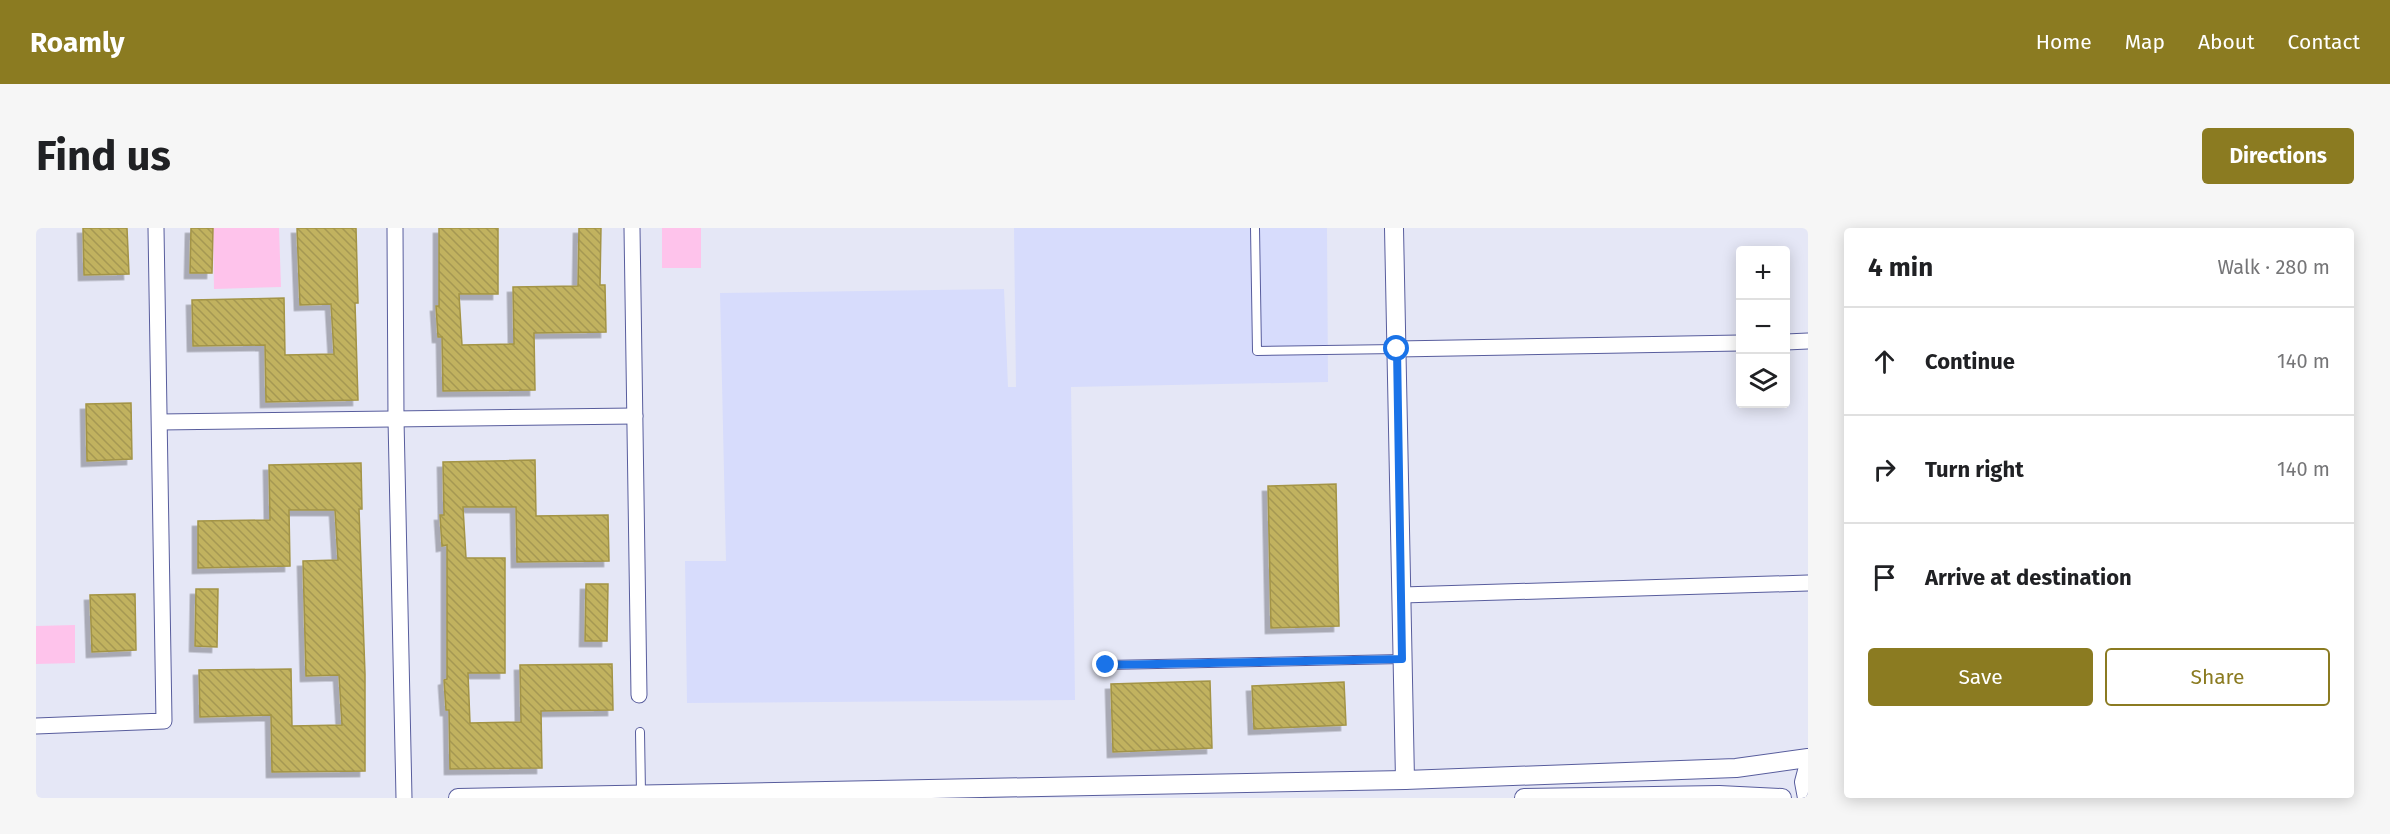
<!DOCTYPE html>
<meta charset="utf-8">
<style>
:root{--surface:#fff;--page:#f6f6f6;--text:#202124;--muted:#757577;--line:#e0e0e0;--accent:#8b7b21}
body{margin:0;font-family:"Fira Sans",sans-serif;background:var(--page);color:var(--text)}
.controls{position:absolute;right:18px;top:18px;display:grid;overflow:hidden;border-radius:6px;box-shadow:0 3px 15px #0003}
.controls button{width:54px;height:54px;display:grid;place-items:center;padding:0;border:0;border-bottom:2px solid var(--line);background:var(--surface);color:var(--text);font:30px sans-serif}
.stop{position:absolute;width:18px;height:18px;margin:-14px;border:4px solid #1a73e8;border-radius:50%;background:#fff}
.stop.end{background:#1a73e8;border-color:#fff;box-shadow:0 2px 6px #0008}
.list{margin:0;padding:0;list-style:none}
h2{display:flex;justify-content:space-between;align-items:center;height:78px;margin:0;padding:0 24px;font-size:26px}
h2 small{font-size:20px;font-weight:400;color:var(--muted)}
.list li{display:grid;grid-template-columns:39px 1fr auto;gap:18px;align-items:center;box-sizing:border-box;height:108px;padding:0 24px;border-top:2px solid var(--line)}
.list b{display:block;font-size:22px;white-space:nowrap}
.list em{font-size:20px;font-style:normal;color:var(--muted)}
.actions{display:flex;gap:12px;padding:18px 24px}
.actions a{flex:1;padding:14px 0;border:2px solid var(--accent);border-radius:6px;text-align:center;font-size:21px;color:var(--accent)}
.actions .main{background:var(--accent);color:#fff}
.icon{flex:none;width:33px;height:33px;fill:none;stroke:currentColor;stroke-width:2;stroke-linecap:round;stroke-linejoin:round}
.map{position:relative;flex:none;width:1772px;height:570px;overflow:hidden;border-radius:6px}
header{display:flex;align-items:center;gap:36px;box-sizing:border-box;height:84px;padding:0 30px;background:var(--accent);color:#fff}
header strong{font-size:28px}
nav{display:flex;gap:33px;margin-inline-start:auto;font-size:21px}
.intro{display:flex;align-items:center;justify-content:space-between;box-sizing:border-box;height:144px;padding:0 36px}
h1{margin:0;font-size:42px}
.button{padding:15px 27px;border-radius:6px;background:var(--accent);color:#fff;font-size:21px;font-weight:700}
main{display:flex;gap:36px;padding:0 36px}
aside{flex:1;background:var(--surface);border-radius:6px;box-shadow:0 3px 15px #0003}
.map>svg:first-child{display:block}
.built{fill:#d7dcfc}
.pitch{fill:#fec3eb}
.building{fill:url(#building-back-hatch);stroke:#a39446;stroke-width:1.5;filter:url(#shadow)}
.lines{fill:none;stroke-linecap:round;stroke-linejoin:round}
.service-casing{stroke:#585d9d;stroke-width:10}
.minor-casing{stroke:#585d9d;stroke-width:17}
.tertiary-casing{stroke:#585d9d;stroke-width:20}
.service{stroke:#fff;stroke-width:8}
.minor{stroke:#fff;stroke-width:15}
.tertiary{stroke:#fff;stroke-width:18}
.route{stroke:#1a73e8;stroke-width:8}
</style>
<header>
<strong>Roamly</strong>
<nav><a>Home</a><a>Map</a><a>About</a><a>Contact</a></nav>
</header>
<div class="intro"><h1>Find us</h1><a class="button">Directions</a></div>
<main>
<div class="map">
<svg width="1772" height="570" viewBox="0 0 1772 570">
<defs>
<pattern id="building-back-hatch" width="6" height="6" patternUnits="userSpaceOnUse" patternTransform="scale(1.5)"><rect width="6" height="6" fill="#c1b25f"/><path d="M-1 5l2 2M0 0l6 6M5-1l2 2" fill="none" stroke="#a59852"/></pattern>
<filter id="shadow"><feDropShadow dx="-5.5" dy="5.5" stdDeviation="0" flood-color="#0004"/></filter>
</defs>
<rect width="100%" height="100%" fill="#e5e7f6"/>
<polygon class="built" points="978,0 1291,0 1292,154 1035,159 1039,472 651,475 649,333 690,333 684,65 968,61 972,159 980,159"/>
<g class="pitch">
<polygon points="177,0 243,0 245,59 178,61"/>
<rect x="626" y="0" width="39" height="40"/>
<polygon points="39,397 39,435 0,436 0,398"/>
</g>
<g class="building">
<polygon points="47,0 91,0 93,46 48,47"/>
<polygon points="155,0 177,0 176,45 154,45"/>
<polygon points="261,0 320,0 322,75 319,75 322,172 230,174 229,117 157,118 156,72 248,70 249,127 298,126 295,76 264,77"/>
<polygon points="403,0 462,0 462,66 423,66 426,117 478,116 477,59 542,58 543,0 565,0 564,57 569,57 570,104 498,105 499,162 407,163 406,109 402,109 400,78 403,78"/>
<polygon points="95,175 96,231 51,233 50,176"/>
<polygon points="499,232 500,288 572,287 573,333 481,334 480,279 427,279 430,330 469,330 469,445 432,445 434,495 485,494 484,437 576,436 577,482 505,483 506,540 414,541 413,482 410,482 408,452 411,451 411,317 406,318 404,287 408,287 407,234"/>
<polygon points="325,235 326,281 323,281 329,446 329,543 236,544 235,487 164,489 163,442 255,441 256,498 306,497 303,447 270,448 267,333 302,332 299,282 253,282 254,338 162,340 162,293 234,292 233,237"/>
<polygon points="1300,256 1303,398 1235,400 1232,258"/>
<polygon points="550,356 572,356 571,413 549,413"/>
<polygon points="160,361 182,361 181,419 159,418"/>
<polygon points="99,366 100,422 56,424 54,367"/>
<polygon points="1174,453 1176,520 1077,524 1075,456"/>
<polygon points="1308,454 1310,497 1218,501 1216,458"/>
</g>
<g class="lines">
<g class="service-casing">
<g id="service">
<polyline points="1219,0 1221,123 1361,121"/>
<polyline points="1070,437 1366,431"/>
<polyline points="604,504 605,565"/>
</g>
</g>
<g class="minor-casing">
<g id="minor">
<polyline points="359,0 360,191 368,570"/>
<polyline points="596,0 603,467"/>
<polyline points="1750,114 1772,113"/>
<polyline points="1361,121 1704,115"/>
<polyline points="124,194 599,188"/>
<polyline points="1366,367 1772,355"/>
<polyline points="0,498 128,493 120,0"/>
</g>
</g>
<g class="tertiary-casing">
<g id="tertiary">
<polyline points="1358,0 1369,552"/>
<polyline points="422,570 1369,552 1700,540 1772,530"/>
<polyline points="1488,570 1683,567 1746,570"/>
<polyline points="1771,570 1768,554 1772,539"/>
</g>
</g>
<use href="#service" class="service"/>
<use href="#minor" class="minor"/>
<use href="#tertiary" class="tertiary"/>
</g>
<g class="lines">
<polyline class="route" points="1070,437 1366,431 1361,121"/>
</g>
</svg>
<div class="controls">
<button>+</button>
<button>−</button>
<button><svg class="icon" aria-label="layers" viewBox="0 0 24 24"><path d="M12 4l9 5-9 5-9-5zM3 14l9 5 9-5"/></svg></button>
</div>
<div class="stop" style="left:1361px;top:121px"></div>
<div class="stop end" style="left:1070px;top:437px"></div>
</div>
<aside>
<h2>4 min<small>Walk · 280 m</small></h2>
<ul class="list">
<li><svg class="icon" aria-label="ahead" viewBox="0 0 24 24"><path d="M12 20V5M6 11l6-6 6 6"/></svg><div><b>Continue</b></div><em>140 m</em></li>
<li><svg class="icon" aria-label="right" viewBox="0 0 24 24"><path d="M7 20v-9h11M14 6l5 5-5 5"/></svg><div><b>Turn right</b></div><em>140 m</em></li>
<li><svg class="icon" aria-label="arrive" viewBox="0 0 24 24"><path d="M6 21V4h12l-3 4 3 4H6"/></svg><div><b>Arrive at destination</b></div></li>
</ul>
<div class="actions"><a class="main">Save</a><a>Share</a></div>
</aside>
</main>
